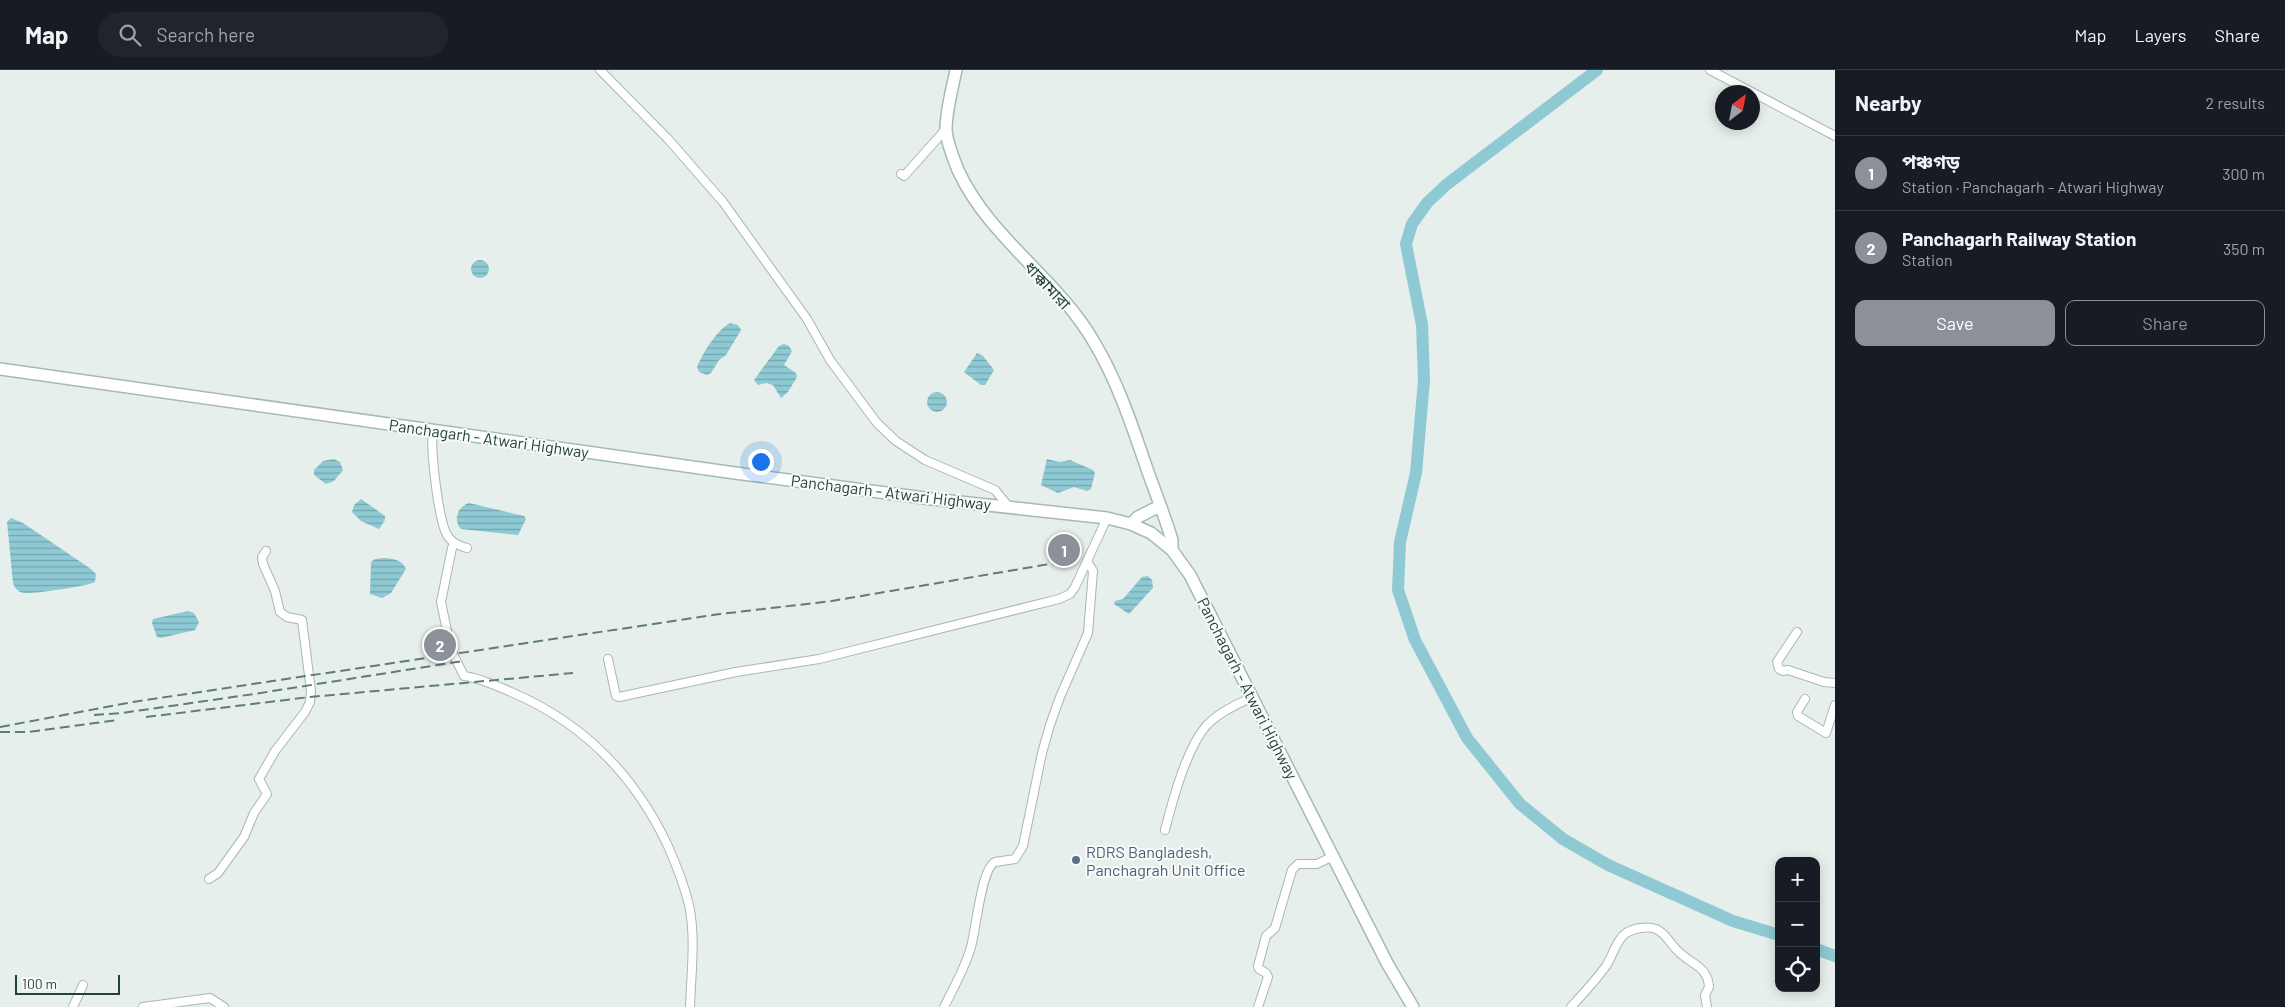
<!DOCTYPE html>
<meta charset="utf-8">
<style>
:root{--surface:#171b24;--page:#20242c;--text:#f1f3f6;--muted:#9ea1a6;--line:#363941;--accent:#8c9099}
body{margin:0;font-family:Barlow,"Noto Sans Bengali",sans-serif;background:var(--page);color:var(--text)}
.controls{position:absolute;right:15px;bottom:15px;display:grid;overflow:hidden;border-radius:10px;box-shadow:0 2px 12px #0003}
.controls button{width:45px;height:45px;display:grid;place-items:center;padding:0;border:0;border-bottom:1px solid var(--line);background:var(--surface);color:var(--text);font:25px sans-serif}
.compass{position:absolute;left:1715px;top:15px;width:45px;height:45px;border-radius:50%;background:var(--surface);box-shadow:0 2px 12px #0003;rotate:32deg}
.scale{position:absolute;left:15px;bottom:12px;width:105px;box-sizing:border-box;padding-left:5px;border:2px solid #24423a;border-top:0;font-size:14px;line-height:18px;white-space:nowrap;color:#24423a;-webkit-text-stroke:4px #f7fbf9;paint-order:stroke}
.you{position:absolute;left:760px;top:391px;width:18px;height:18px;margin:-12px;border:4px solid #fff;border-radius:50%;background:#1a73e8;box-shadow:0 0 0 8px #1a73e833}
.badge{display:grid;place-items:center;width:32px;height:32px;border-radius:50%;background:var(--accent);color:#fff;font-size:16px;font-weight:700}
.pin{position:absolute;translate:-50% -50%;border:2px solid #fff;box-shadow:0 1px 5px #0006}
.list{margin:0;padding:0;list-style:none}
h2{display:flex;justify-content:space-between;align-items:center;height:65px;margin:0;padding:0 20px;font-size:21px}
h2 small{font-size:16px;font-weight:400;color:var(--muted)}
.list li{display:grid;grid-template-columns:32px 1fr auto;gap:15px;align-items:center;box-sizing:border-box;height:75px;padding:0 20px;border-top:1px solid var(--line)}
.list b{display:block;font-size:19px;white-space:nowrap}
.list p{margin:0;font-size:16px;white-space:nowrap;color:var(--muted)}
.list em{font-size:16px;font-style:normal;color:var(--muted)}
.actions{display:flex;gap:10px;padding:15px 20px}
.actions a{flex:1;padding:11px 0;border:1px solid var(--accent);border-radius:10px;text-align:center;font-size:18px;color:var(--accent)}
.actions .main{background:var(--accent);color:#fff}
.icon{flex:none;width:28px;height:28px;fill:none;stroke:currentColor;stroke-width:2;stroke-linecap:round;stroke-linejoin:round}
.map{position:relative;flex:none;width:1835px;height:937px;overflow:hidden}
header{display:flex;align-items:center;gap:30px;box-sizing:border-box;height:70px;padding:0 25px;background:var(--surface);border-bottom:1px solid var(--line)}
header strong{font-size:24px}
nav{display:flex;gap:28px;margin-inline-start:auto;font-size:18px}
.search{width:350px;height:45px;background:var(--page);display:flex;align-items:center;gap:12px;box-sizing:border-box;padding:0 18px;border-radius:28px;color:var(--muted);font-size:19px}
main{display:flex}
aside{flex:1;background:var(--surface)}
.map>svg:first-child{display:block}
.water{fill:url(#water-rules)}
.lines{fill:none;stroke-linecap:round;stroke-linejoin:round}
.river{stroke:#8ec9d4;stroke-width:12}
.street-casing{stroke:#a8b8b2;stroke-width:10}
.secondary-casing{stroke:#a4bbb3;stroke-width:14}
.street{stroke:#fff;stroke-width:8}
.secondary{stroke:#fff;stroke-width:11}
.rail{stroke:#5f7d75;stroke-width:2;stroke-dasharray:10 5;stroke-linecap:butt}
.service-dot{fill:#5c6f8a;stroke:#f7fbf9;stroke-width:2}
.labels{text-anchor:middle;dominant-baseline:central;stroke-width:4;stroke-linejoin:round;paint-order:stroke}
.street-label{font-size:16px;fill:#24423a;stroke:#f7fbf9}
.service-label{font-size:16px;fill:#4e5e75;stroke:#f7fbf9;text-anchor:start}
</style>
<header>
<strong>Map</strong>
<div class="search"><svg class="icon" aria-label="search" viewBox="0 0 24 24"><circle cx="10" cy="10" r="6"/><path d="M15 15l6 6"/></svg>Search here</div>
<nav><a>Map</a><a>Layers</a><a>Share</a></nav>
</header>
<main>
<div class="map">
<svg width="1835" height="937" viewBox="0 0 1835 937">
<defs>
<pattern id="water-rules" width="6" height="5" patternUnits="userSpaceOnUse" patternTransform="scale(1.25)"><rect width="6" height="5" fill="#8ec9d4"/><path d="M0 2.5h6" fill="none" stroke="#74a5ad"/></pattern>
</defs>
<rect width="100%" height="100%" fill="#e6efeb"/>
<g class="water">
<circle cx="480" cy="199" r="9"/>
<path d="M730,253L738,255L741,260L726,285L719,290L711,303L707,305L699,302L697,297C703,283 716,261 730,253Z"/>
<polygon points="784,274 789,276 792,281 784,295 796,303 797,307 788,322 781,328 773,315 766,313 758,315 754,310 779,276"/>
<polygon points="977,283 983,286 994,300 985,315 981,315 964,302"/>
<circle cx="937" cy="332" r="10"/>
<polygon points="334,389 340,392 343,400 334,411 326,414 314,405 314,400 323,391"/>
<polygon points="1047,389 1060,392 1070,390 1093,400 1095,403 1091,419 1087,421 1074,417 1058,423 1041,415"/>
<polygon points="361,429 385,446 385,450 379,459 361,451 352,442 354,435"/>
<path d="M469,433L524,446L526,449L518,465L461,459C453,450 457,437 469,433Z"/>
<path d="M11,448L23,453L91,499L96,504L95,512C89,516 33,524 25,523C19,523 15,519 13,513L7,452Z"/>
<path d="M384,488C393,489 402,489 406,499L391,523L382,528L370,524L371,492L375,489Z"/>
<polygon points="1148,506 1152,510 1153,518 1129,544 1114,534 1115,531 1123,529 1142,507"/>
<polygon points="188,541 194,543 199,552 195,560 161,568 157,567 152,553 153,549"/>
</g>
<g class="lines">
<g class="river">
<polyline points="1597,0 1446,115 1427,133 1412,154 1406,174 1422,255 1424,310 1416,403 1400,472 1398,520 1415,570 1467,668 1520,734 1563,769 1608,795 1733,851 1779,865"/>
<polyline points="1816,879 1835,886"/>
</g>
<g class="street-casing">
<g id="street">
<polyline points="600,0 668,69 723,132 807,249 830,290 877,353 896,371 925,390 995,420 1009,437"/>
<polyline points="1710,0 1835,66"/>
<polyline points="901,104 904,106 946,59"/>
<path d="M433,359C430,379 438,445 446,463C450,472 459,476 467,478"/>
<path d="M454,473L452,478L441,532L451,580L464,606C480,608 497,616 511,622C582,652 634,705 667,774C676,794 684,814 689,835C696,868 691,904 690,937"/>
<polyline points="1797,562 1777,592 1779,599 1783,601 1788,600 1824,612 1835,613"/>
<polyline points="608,589 616,626 619,627 736,602 819,589 1059,529 1070,524 1075,517 1107,448"/>
<polyline points="1805,629 1797,642 1798,646 1826,663 1835,635"/>
<path d="M1165,760C1173,729 1186,680 1206,656C1219,642 1236,635 1252,627"/>
<polyline points="209,809 218,803 244,767 254,743 267,724 259,709 275,681 305,642 310,632 311,621 302,550 287,547 280,542 275,521 263,494 262,487 266,481"/>
<polyline points="73,937 83,915"/>
<polyline points="143,937 210,928 224,937"/>
<path d="M944,937C954,917 965,898 971,877C976,860 981,799 995,792L1015,789L1023,776L1042,683L1050,655L1060,627L1088,563L1093,501L1087,491"/>
<polyline points="1258,937 1268,907 1266,903 1259,899 1258,896 1266,866 1275,858 1292,800 1298,794 1317,794 1333,786"/>
<path d="M1571,937C1583,924 1596,910 1606,896C1613,886 1616,870 1626,863C1634,858 1647,856 1656,859C1666,863 1670,874 1678,881C1690,894 1708,896 1709,917L1705,925L1707,937"/>
</g>
</g>
<g class="secondary-casing">
<g id="secondary">
<path d="M956,0C952,20 946,40 946,60C947,74 953,87 958,100C989,168 1057,208 1094,272C1118,312 1133,358 1148,402C1156,424 1165,447 1172,470V480"/>
<polyline points="0,299 735,403 932,429 1107,448 1131,454 1151,463 1172,480 1190,505 1387,893 1413,937"/>
<polyline points="1131,454 1138,447 1160,436"/>
</g>
</g>
<use href="#street" class="street"/>
<use href="#secondary" class="secondary"/>
<g class="rail">
<polyline points="94,645 122,643 254,624 463,591"/>
<polyline points="146,647 310,627 573,603"/>
<polyline points="0,657 133,632 720,544 832,531 1073,490"/>
<polyline points="0,662 28,662 118,650"/>
</g>
</g>
<circle class="service-dot" cx="1076" cy="790" r="5"/>
<g class="labels">
<g class="street-label">
<text transform="translate(1048 215) rotate(47)">ধাক্কামারা</text>
<text transform="translate(489 368) rotate(8)">Panchagarh - Atwari Highway</text>
<text transform="translate(891 422) rotate(7)">Panchagarh - Atwari Highway</text>
<text transform="translate(1248 618) rotate(63)">Panchagarh - Atwari Highway</text>
</g>
<g class="service-label">
<text x="1086" y="781">RDRS Bangladesh,<tspan x="1086" dy="18">Panchagrah Unit Office</tspan></text>
</g>
</g>
</svg>
<div class="controls">
<button>+</button>
<button>−</button>
<button><svg class="icon" aria-label="locate" viewBox="0 0 24 24"><circle cx="12" cy="12" r="6"/><path d="M12 2v4M12 18v4M2 12h4M18 12h4"/></svg></button>
</div>
<svg class="compass" viewBox="-18 -18 36 36"><path d="M0-13l5 13h-10z" fill="#e53935"/><path d="M0 13l5-13h-10z" fill="#9ea1a6"/></svg>
<div class="scale">100 m</div>
<div class="you"></div>
<div class="pin badge" style="left:1064px;top:480px">1</div>
<div class="pin badge" style="left:440px;top:575px">2</div>
</div>
<aside>
<h2>Nearby<small>2 results</small></h2>
<ul class="list">
<li><span class="badge">1</span><div><b>পঞ্চগড়</b><p>Station · Panchagarh - Atwari Highway</p></div><em>300 m</em></li>
<li><span class="badge">2</span><div><b>Panchagarh Railway Station</b><p>Station</p></div><em>350 m</em></li>
</ul>
<div class="actions"><a class="main">Save</a><a>Share</a></div>
</aside>
</main>
